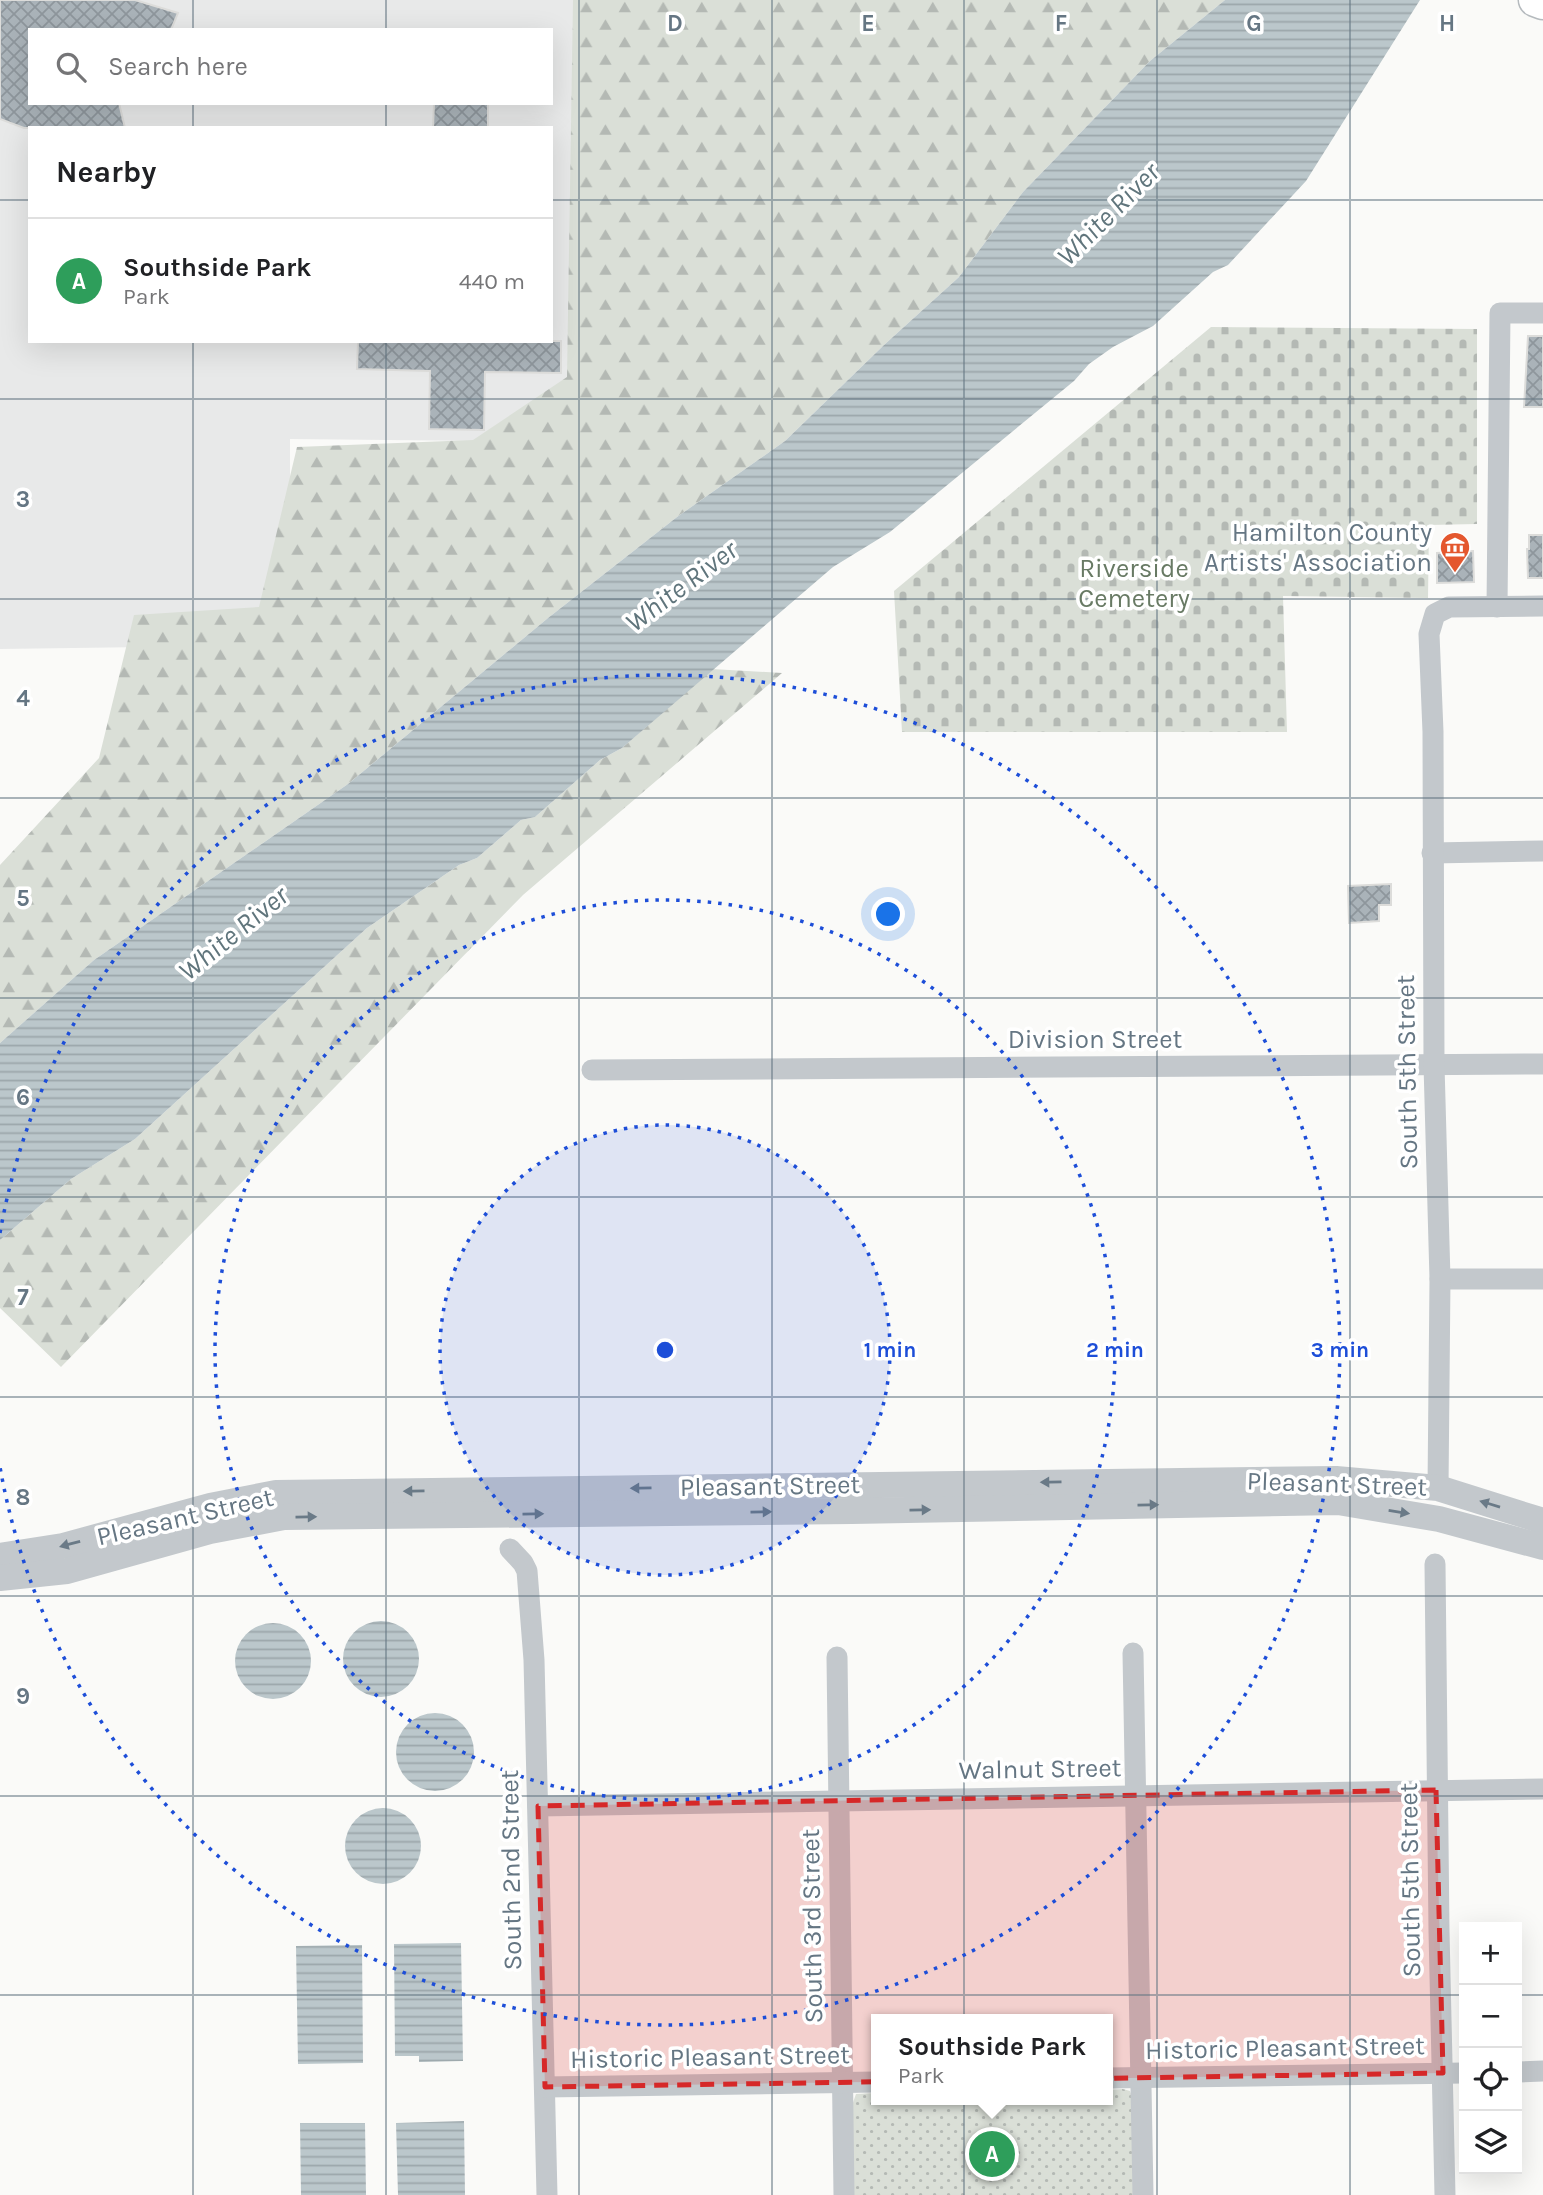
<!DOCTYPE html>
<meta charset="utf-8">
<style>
:root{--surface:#fff;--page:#f2f2f2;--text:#202124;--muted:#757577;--line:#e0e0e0;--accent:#e4572e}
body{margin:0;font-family:Karla,sans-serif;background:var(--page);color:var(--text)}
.controls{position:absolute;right:21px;bottom:21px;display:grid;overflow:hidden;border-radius:0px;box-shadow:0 7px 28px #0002}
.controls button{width:63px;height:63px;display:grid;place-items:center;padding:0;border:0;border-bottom:2px solid var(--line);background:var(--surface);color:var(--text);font:35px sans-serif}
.you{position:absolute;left:889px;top:915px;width:24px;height:24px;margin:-18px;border:5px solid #fff;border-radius:50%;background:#1a73e8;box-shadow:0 0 0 10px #1a73e833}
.badge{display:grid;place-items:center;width:46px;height:46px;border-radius:50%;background:var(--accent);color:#fff;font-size:23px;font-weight:700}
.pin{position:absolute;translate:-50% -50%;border:4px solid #fff;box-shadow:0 2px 7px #0006}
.popup{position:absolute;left:871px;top:2014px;width:242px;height:91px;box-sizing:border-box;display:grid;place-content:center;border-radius:0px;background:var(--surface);filter:drop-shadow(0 2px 5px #0005);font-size:23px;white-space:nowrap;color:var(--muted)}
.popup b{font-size:26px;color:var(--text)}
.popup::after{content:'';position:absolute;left:50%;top:100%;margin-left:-14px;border:14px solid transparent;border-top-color:var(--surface)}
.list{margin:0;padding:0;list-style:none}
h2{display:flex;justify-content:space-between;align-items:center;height:91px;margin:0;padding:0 28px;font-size:30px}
h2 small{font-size:23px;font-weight:400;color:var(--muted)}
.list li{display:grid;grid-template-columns:46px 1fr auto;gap:21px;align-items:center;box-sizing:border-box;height:126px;padding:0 28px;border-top:2px solid var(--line)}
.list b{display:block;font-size:26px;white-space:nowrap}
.list p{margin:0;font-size:23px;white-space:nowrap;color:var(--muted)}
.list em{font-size:23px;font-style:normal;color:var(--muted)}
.icon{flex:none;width:38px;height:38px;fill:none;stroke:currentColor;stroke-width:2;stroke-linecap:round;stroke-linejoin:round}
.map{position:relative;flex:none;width:1543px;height:2195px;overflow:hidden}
.search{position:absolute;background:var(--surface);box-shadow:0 7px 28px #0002;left:28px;top:28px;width:525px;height:77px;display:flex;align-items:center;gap:18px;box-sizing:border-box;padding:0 24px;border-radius:0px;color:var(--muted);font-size:26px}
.panel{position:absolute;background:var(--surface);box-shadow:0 7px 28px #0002;left:28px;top:126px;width:525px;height:217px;border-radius:0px}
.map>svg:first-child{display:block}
.built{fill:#e8e9e9;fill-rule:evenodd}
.forest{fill:url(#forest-firs)}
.cemetery{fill:url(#cemetery-stones)}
.park{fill:url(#park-dots)}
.water{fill:url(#water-rules)}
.building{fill:url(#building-cross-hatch);stroke:#dcdcda;stroke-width:2}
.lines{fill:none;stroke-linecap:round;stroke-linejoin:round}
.primary-casing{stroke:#b5babe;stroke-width:35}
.minor{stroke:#c3c8cc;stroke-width:21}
.tertiary{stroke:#c3c8cc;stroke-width:26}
.primary{stroke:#fff;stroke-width:32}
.oneway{fill:#6a7a87}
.marked{fill:#d62828;fill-opacity:0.2;stroke:#d62828;stroke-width:5;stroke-dasharray:14 9;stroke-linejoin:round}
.grid{fill:none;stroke:#657683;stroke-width:2;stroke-opacity:0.55}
.ring{fill:none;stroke:#1d4ed8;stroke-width:3.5;stroke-dasharray:3.5 7}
.labels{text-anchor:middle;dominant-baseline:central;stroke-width:7;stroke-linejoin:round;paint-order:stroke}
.poi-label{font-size:26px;fill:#657683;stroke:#fff;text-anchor:end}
.park-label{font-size:26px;fill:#687a64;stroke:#fff}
.street-label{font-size:26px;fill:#657683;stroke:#fff}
.water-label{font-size:28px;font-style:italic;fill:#60757c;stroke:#fff}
.grid-label{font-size:23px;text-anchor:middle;font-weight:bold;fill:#657683;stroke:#fff;stroke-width:7;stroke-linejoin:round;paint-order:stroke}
.centre{fill:#1d4ed8;stroke:#fff;stroke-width:3.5}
.ring-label{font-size:21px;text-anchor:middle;font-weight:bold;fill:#1d4ed8;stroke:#fff;stroke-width:7;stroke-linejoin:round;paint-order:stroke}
</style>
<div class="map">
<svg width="1543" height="2195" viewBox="0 0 1543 2195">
<defs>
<pattern id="forest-firs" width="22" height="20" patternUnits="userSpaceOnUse" patternTransform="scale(1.75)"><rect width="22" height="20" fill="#dadfd7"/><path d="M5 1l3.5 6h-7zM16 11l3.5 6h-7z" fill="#b4b9b4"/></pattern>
<pattern id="cemetery-stones" width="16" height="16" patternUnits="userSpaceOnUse" patternTransform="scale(1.75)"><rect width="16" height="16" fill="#dadfd7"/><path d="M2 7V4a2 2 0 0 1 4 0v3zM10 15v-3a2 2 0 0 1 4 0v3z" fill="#b4b9b4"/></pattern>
<pattern id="park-dots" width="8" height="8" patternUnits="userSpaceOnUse" patternTransform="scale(1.75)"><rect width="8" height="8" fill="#dadfd7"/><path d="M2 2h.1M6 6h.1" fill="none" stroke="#b4b9b4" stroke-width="1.8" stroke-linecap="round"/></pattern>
<pattern id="water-rules" width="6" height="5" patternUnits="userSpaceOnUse" patternTransform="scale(1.75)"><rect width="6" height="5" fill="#bbc7cb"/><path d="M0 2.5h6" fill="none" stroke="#9ca6aa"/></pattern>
<pattern id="building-cross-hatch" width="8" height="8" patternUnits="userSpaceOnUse" patternTransform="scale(1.75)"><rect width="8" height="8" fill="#aab3b9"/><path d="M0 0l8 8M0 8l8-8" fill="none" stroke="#8e969c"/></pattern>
</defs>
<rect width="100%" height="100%" fill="#fafaf8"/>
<path class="built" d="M0,0H581L578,442L290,439V645L0,649ZM30,30H551V103H30ZM30,128H551V341H30Z"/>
<g class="forest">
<polygon points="573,0 1225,0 1150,61 1023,192 959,277 884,345 785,441 677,517 548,618 348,784 94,960 0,1043 0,865 99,758 134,615 259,607 297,447 473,440 567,377"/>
<polygon points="712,669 782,673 523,895 61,1367 0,1308 0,1240 71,1179 135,1139 367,928 459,865 477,858 521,820 535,817 600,760 622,748"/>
</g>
<polygon class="cemetery" points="1211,327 1477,329 1477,524 1429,525 1428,598 1283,596 1287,732 902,732 894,591"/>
<polygon class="park" points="1123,2089 1130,2091 1133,2100 1135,2195 850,2195 849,2114 856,2094 876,2093 876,2100 1108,2100 1108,2090"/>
<g class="water">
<polygon points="1225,0 1420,0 1306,181 1228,265 1213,272 1153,326 1113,347 1089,364 1074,381 890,532 833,567 622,748 600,760 535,817 521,820 477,858 459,865 367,928 135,1139 71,1179 0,1240 0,1043 94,960 348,784 548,618 677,517 785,441 884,345 959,277 1023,192 1150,61"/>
<circle cx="381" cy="1659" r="38"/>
<circle cx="273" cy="1661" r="38"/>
<circle cx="435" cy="1752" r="39"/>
<circle cx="383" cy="1846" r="38"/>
<polygon points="461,1943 463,2061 419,2062 419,2056 395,2056 394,1944"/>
<polygon points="362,1945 363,2063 298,2064 296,1946"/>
<polygon points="464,2121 465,2195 398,2195 396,2123"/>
<polygon points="300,2123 365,2123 366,2195 301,2195"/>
</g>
<g class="building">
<polygon points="0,0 135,0 178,13 171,30 30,30 30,103 119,103 125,128 24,128 0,119"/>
<polygon points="434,103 488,103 488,128 433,128"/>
<polygon points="1528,336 1543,336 1543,407 1524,407"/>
<polygon points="358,341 561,341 561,373 485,372 484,430 429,429 430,371 357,369"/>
<polygon points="1529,535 1543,535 1543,578 1528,578 1527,549 1529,549"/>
<polygon points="1473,551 1474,582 1437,583 1437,553"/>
<polygon points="1391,884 1391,905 1379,905 1379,921 1349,923 1348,886"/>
</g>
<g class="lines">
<g class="primary-casing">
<polyline id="primary" points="1535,0 1543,3"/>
</g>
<g class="minor">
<polyline points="1497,607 1500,313 1543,313"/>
<polyline points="1432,853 1543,851"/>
<polyline points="592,1070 1543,1064"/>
<polyline points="1440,1279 1543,1279"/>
<polyline points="1438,1488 1440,1279 1434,1065 1433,732 1429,634 1435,614 1449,607 1543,606"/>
<polyline points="510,1549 523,1563 527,1571 534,1660 547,2195"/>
<polyline points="1435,1564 1439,1931 1445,2195"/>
<polyline points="1133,1653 1143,2195"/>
<polyline points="837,1657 844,2195"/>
<polyline points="538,1806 1543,1789"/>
<polyline points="1517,2072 1543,2071"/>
<polyline points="1108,2078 1464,2073"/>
<polyline points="545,2087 876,2082"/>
</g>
<g class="tertiary">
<polyline points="0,1556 63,1546 210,1506 276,1493 1336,1479 1438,1488 1543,1521"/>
<polyline points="0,1578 67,1571 210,1531 284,1517 852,1511 1338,1502 1439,1519 1543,1547"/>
</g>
<use href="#primary" class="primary"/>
</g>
<defs><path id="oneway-solid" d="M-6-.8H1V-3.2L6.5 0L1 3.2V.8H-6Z" transform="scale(1.75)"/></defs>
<g class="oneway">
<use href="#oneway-solid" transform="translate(1051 1482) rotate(179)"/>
<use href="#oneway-solid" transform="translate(641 1488) rotate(179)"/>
<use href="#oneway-solid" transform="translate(414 1491) rotate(179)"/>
<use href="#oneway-solid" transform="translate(1490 1504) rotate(-163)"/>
<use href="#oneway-solid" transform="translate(1148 1505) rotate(-1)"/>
<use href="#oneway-solid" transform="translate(920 1510) rotate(-1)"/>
<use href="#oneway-solid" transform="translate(761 1512) rotate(-1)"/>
<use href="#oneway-solid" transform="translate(1399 1512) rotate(9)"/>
<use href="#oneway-solid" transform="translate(533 1514) rotate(-1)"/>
<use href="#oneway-solid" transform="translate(306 1517) rotate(-1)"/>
<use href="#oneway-solid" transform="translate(70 1544) rotate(165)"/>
</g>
<path class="marked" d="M1436,1790L1443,2073L545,2087L538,1806Z"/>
<path class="grid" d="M193,0V30M386,0V30M579,0V2195M772,0V2195M964,0V2195M1157,0V2195M1350,0V2195M193,103V128M386,103V128M0,200H30M551,200H1543M193,341V2195M386,341V2195M0,399H1543M0,599H1543M0,798H1543M0,998H1543M0,1197H1543M0,1397H1543M0,1596H1543M0,1796H1543M0,1995H1464M1517,1995H1543"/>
<circle cx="665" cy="1350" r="225" fill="#1d4ed8" fill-opacity=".12"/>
<g class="ring">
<circle cx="665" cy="1350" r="225"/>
<circle cx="665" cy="1350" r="450"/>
<path d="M0 1233A675 675 0 1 1 0 1467"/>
</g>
<defs>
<g id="museum-pin" transform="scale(1.575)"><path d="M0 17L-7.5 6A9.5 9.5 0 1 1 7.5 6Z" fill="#e4572e" stroke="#fff"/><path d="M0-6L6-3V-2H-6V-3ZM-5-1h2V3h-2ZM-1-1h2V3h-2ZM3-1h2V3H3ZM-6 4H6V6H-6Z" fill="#fff"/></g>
</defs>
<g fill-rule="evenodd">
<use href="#museum-pin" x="1455" y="547"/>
</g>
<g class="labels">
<g class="poi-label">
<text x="1432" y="532">Hamilton County<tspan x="1432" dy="30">Artists' Association</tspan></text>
</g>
<g class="park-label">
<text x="1134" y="568">Riverside<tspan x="1134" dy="30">Cemetery</tspan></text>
</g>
<g class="street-label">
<text x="1095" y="1039">Division Street</text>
<text transform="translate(1407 1072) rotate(-91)">South 5th Street</text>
<text transform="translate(1337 1484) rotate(2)">Pleasant Street</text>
<text transform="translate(770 1486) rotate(-1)">Pleasant Street</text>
<text transform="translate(185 1517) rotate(-13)">Pleasant Street</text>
<text transform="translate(1040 1769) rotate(-1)">Walnut Street</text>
<text transform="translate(511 1870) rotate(-91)">South 2nd Street</text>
<text transform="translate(1410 1880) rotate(-91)">South 5th Street</text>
<text transform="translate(812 1926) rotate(-91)">South 3rd Street</text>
<text transform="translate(1285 2048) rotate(-1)">Historic Pleasant Street</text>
<text transform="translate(710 2057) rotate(-1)">Historic Pleasant Street</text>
</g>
<g class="water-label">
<text transform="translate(1108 214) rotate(-45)">White River</text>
<text transform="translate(681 586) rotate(-37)">White River</text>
<text transform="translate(233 933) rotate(-39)">White River</text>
</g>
</g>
<g class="grid-label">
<text x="675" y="31">D</text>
<text x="868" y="31">E</text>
<text x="1061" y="31">F</text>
<text x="1254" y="31">G</text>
<text x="1447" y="31">H</text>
<text x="23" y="507">3</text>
<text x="23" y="706">4</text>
<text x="23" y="906">5</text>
<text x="23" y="1105">6</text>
<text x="23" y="1305">7</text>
<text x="23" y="1505">8</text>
<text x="23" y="1704">9</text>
</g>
<circle cx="665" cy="1350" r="10" class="centre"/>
<g class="ring-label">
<text x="890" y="1357">1 min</text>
<text x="1115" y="1357">2 min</text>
<text x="1340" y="1357">3 min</text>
</g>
</svg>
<div class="controls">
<button>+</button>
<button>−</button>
<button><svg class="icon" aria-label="locate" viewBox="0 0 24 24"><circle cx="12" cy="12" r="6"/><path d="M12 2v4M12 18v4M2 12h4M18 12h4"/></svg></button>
<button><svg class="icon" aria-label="layers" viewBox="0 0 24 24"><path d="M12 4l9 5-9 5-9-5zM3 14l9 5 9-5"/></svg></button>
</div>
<div class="you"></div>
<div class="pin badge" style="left:992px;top:2154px;background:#2e9e5b">A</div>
<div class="popup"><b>Southside Park</b>Park</div>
<div class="search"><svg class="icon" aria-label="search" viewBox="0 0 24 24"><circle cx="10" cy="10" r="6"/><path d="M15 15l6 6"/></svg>Search here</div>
<section class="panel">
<h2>Nearby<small></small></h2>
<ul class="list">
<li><span class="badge" style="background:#2e9e5b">A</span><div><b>Southside Park</b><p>Park</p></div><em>440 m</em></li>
</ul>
</section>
</div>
